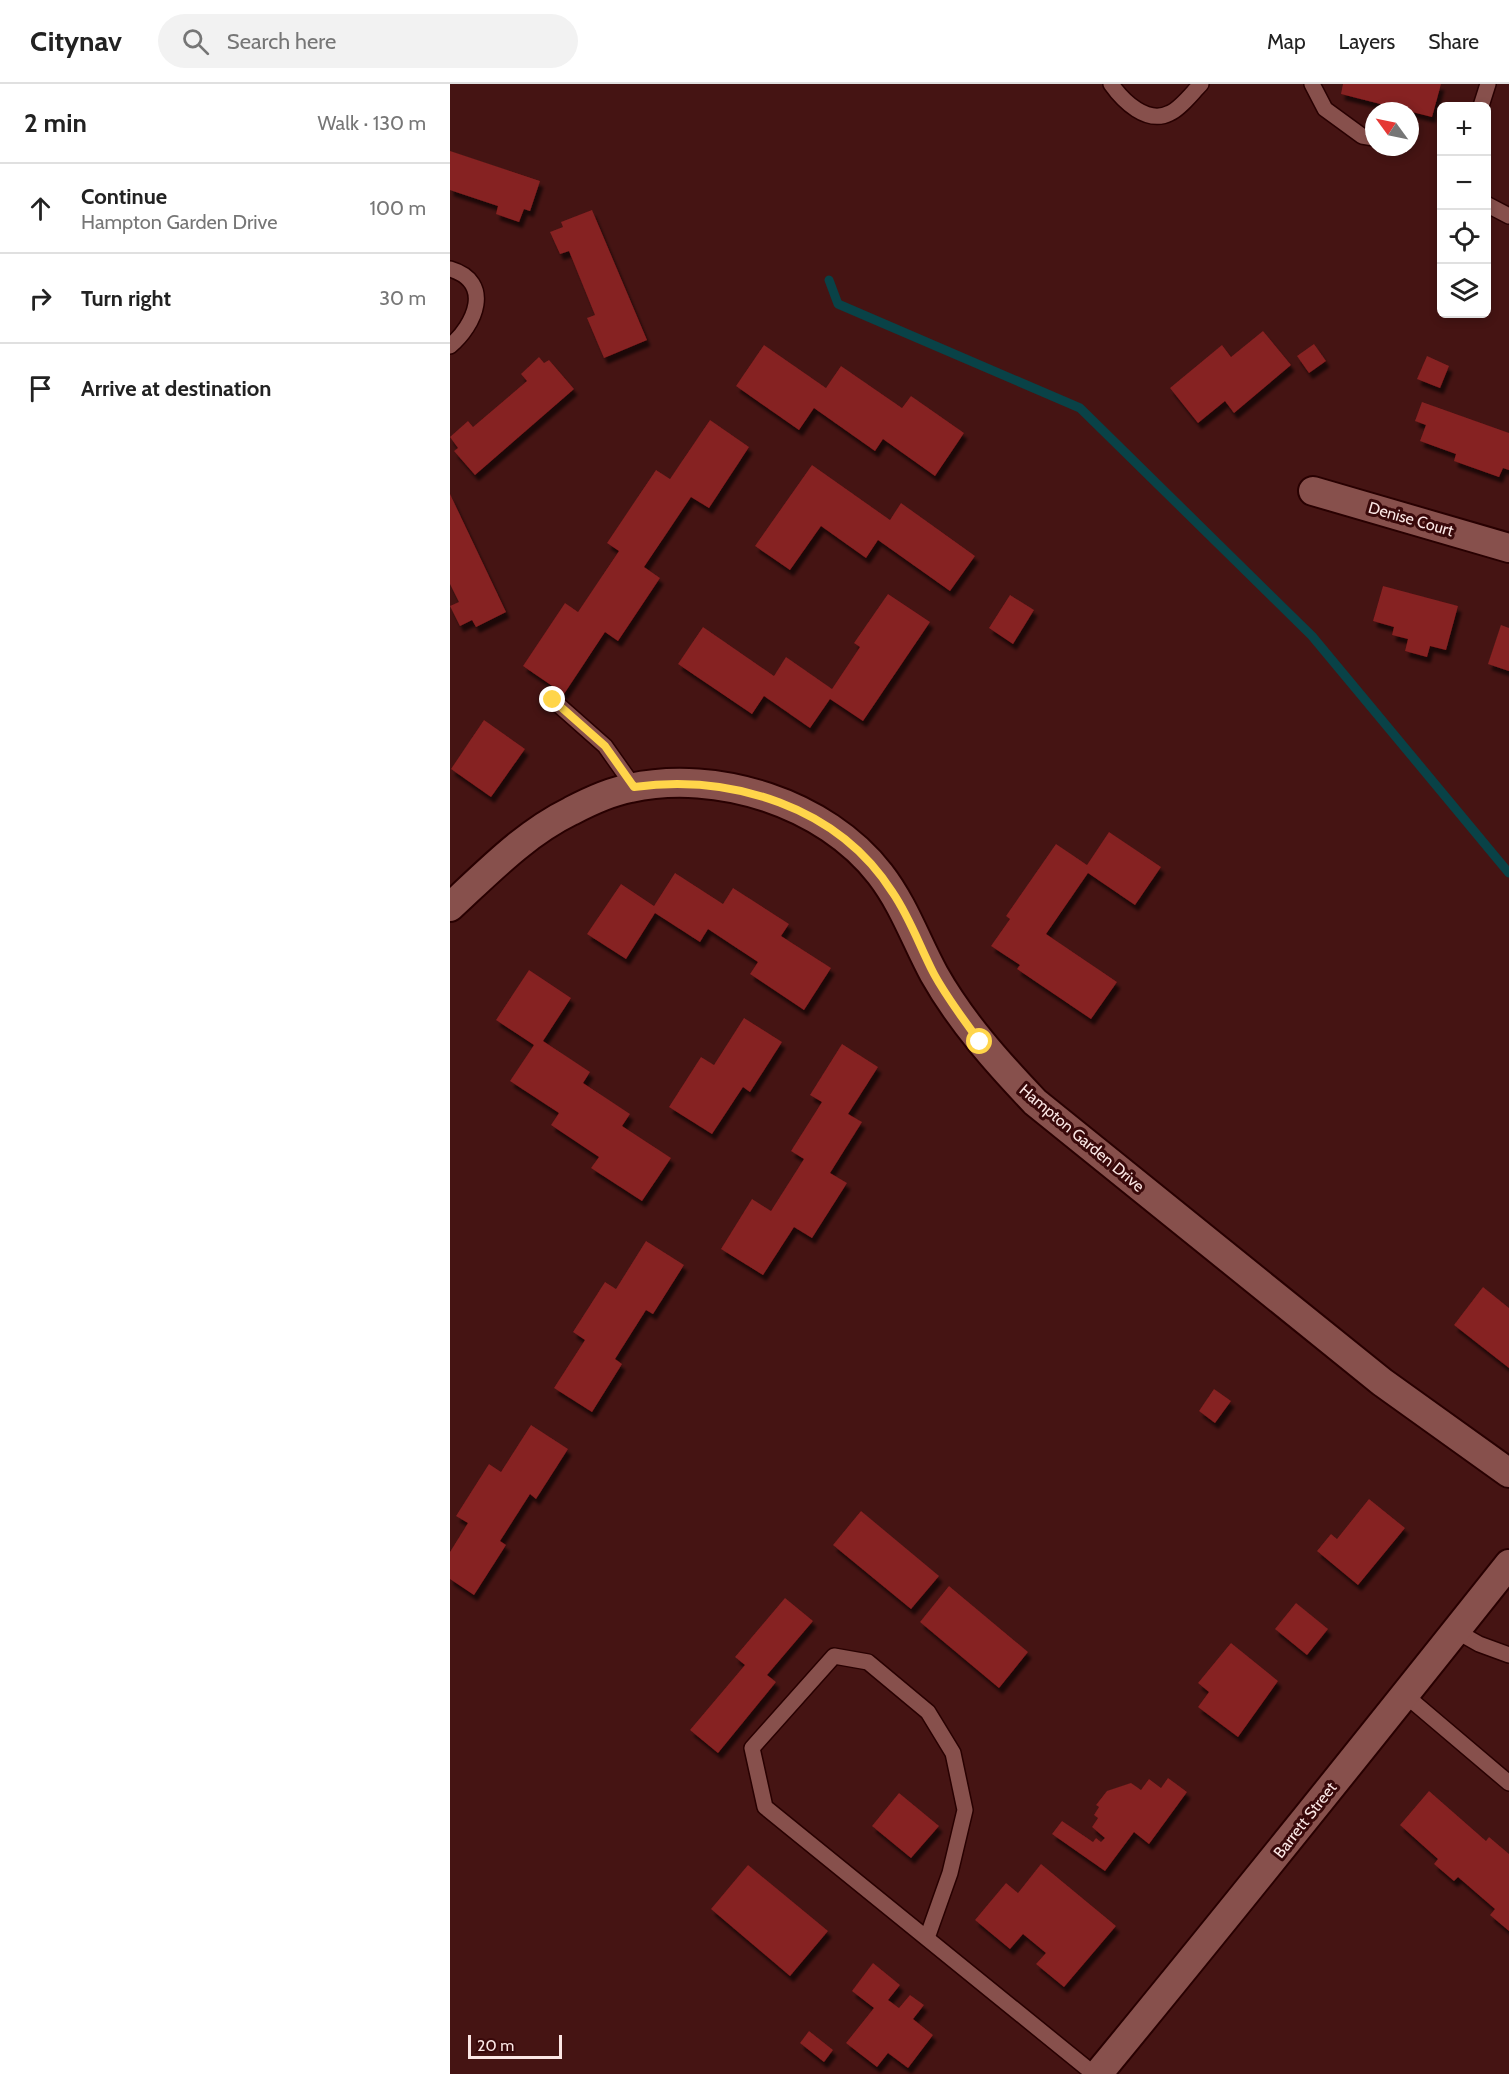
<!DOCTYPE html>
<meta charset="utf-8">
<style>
:root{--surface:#fff;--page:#f2f2f2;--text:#222;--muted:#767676;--line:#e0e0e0}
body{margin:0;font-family:Cabin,sans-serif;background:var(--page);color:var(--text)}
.controls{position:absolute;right:18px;top:18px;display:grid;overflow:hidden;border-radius:9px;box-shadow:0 3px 9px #0003}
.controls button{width:54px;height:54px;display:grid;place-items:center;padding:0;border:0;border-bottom:2px solid var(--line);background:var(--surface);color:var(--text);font:30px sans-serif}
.compass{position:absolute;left:915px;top:18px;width:54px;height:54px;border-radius:50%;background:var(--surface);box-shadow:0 3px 9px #0003;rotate:303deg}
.scale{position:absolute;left:18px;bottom:15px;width:94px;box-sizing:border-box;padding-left:6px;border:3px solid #fbe7e5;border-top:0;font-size:16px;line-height:21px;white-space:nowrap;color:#fbe7e5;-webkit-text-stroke:4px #39090a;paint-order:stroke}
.stop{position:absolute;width:18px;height:18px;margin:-14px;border:4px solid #ffd54a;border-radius:50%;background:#fff}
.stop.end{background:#ffd54a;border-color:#fff;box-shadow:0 2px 6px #0008}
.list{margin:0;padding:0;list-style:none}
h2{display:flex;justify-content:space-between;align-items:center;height:78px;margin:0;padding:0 24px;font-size:26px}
h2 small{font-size:20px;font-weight:400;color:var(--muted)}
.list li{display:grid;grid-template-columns:39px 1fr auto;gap:18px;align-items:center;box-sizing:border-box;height:90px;padding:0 24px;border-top:2px solid var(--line)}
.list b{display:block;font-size:22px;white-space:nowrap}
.list p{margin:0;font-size:20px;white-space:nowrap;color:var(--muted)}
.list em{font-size:20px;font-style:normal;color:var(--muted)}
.icon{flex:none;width:33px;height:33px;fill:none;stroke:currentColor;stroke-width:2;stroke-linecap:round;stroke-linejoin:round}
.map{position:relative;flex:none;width:1059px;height:1990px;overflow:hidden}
header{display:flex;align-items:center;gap:36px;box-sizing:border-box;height:84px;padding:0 30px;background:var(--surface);border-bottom:2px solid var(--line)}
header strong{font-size:28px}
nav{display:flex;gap:33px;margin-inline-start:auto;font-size:21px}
.search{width:420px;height:54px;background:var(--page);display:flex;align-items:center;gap:15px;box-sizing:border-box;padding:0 21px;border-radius:33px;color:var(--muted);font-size:22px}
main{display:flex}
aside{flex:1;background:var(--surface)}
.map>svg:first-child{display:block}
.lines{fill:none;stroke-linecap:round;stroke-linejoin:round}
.stream{stroke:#094247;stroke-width:9}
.building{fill:#862021;filter:url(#shadow)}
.service-casing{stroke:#280001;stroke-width:18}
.minor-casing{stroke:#280001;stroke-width:32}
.service{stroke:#87504c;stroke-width:15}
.minor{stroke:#87504c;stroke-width:28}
.route{stroke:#ffd54a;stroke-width:8}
.labels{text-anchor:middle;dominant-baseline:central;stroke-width:6;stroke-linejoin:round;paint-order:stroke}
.street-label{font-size:16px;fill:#fbe7e5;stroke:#39090a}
</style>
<header>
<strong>Citynav</strong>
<div class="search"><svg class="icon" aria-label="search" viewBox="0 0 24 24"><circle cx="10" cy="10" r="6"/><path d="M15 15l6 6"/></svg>Search here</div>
<nav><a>Map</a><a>Layers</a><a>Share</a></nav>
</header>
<main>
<aside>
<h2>2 min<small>Walk · 130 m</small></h2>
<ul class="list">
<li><svg class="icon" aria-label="ahead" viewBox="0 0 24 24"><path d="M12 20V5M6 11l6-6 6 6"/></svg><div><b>Continue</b><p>Hampton Garden Drive</p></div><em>100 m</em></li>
<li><svg class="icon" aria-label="right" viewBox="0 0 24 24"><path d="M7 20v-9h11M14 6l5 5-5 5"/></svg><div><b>Turn right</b></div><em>30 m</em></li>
<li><svg class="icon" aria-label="arrive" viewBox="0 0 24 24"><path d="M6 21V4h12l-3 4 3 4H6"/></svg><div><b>Arrive at destination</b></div></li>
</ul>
</aside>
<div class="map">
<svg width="1059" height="1990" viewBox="0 0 1059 1990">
<defs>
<filter id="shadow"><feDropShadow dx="3.5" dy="6" stdDeviation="1.5" flood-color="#0009"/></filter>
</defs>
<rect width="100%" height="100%" fill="#451413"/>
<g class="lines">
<polyline class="stream" points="379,196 388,220 630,324 862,552 1059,789"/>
</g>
<g class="building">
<polygon points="893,0 991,0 982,33 891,10"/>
<polygon points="0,67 90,97 80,127 74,125 69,138 46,130 48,122 0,106"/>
<polygon points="142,126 197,256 154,274 137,234 145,231 119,167 110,170 100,148 113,143 111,138"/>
<polygon points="813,247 841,281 784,329 775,317 748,339 720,304 772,261 781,273"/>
<polygon points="864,260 876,277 859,289 847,272"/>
<polygon points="314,261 376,304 391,282 452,324 461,312 514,349 485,392 433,355 425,367 364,324 349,346 286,302"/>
<polygon points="977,272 999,282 990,304 967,295"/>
<polygon points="89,273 94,279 99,276 124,305 25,391 4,367 8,364 0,353 18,337 23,343 77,297 71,290"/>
<polygon points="972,318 1059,349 1059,386 1053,384 1049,393 1004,377 1006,370 970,357 976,341 965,337"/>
<polygon points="260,336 299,363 259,424 241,413 194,483 210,494 168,557 155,548 114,610 73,582 115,519 128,528 169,467 157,459 206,386 220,395"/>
<polygon points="362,381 440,436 451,419 525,472 500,507 428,456 416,474 371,442 340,486 305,462"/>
<polygon points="0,410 56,528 26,543 22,536 10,542 0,522 9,518 0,500"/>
<polygon points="933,502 1008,522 996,566 980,562 977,573 955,567 958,555 942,551 944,543 923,537"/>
<polygon points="438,510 480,538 413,637 380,615 360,644 314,612 302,630 228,580 253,543 324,592 336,573 382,605 410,563 404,559"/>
<polygon points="560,511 584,526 563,560 539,544"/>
<polygon points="1051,541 1059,544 1059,587 1038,580"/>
<polygon points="34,636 75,665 41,713 1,685"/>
<polygon points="659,748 711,783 685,821 638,789 596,850 667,898 641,935 567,885 570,881 541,862 560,835 556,832 606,760 637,781"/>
<polygon points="225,789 273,820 283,804 339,840 331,852 381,884 354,926 300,890 308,878 258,845 250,858 205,829 176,875 137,850 171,800 204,822"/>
<polygon points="79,886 121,914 93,957 140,988 133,999 180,1030 172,1042 221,1074 192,1117 141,1084 149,1073 101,1041 109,1029 60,997 84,961 46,936"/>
<polygon points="294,934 332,958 300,1008 293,1003 262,1050 219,1023 251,973 264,981"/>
<polygon points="392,960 428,983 398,1030 412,1038 380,1089 397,1099 362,1154 344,1143 313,1191 271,1165 302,1115 321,1127 354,1075 341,1067 372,1018 360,1011"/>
<polygon points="196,1157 234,1181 203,1230 196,1226 165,1275 172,1280 142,1328 104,1304 135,1256 123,1248 155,1198 166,1205"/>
<polygon points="1033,1203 1059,1224 1059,1284 1004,1241"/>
<polygon points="764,1305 781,1317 765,1339 749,1327"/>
<polygon points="81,1341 118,1365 86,1415 80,1410 50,1457 56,1461 24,1511 0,1495 0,1468 18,1439 6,1432 39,1380 51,1388"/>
<polygon points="919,1415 955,1444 908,1501 867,1467 881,1450 887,1455"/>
<polygon points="411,1427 489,1492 461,1525 383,1461"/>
<polygon points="499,1502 578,1568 549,1604 470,1538"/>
<polygon points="335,1514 363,1537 317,1591 326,1598 268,1669 240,1646 295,1581 285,1573"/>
<polygon points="846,1519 878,1545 857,1571 825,1545"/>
<polygon points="781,1559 828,1597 788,1653 748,1623 759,1608 748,1599"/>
<polygon points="718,1694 737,1708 699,1760 684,1748 655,1787 602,1750 612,1737 643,1758 646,1754 651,1758 655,1754 642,1743 648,1734 644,1731 649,1723 646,1721 657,1707 681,1699 691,1706 699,1695 711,1704"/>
<polygon points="979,1707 1036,1757 1039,1753 1059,1770 1059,1847 1040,1831 1045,1825 1008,1793 1004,1797 984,1780 988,1775 950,1741"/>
<polygon points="449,1709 489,1742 461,1774 422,1742"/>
<polygon points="591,1780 666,1842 614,1903 586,1880 596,1869 573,1850 560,1865 525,1836 556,1799 568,1809"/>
<polygon points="298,1781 378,1847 340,1892 261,1825"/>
<polygon points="423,1879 450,1901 438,1916 449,1924 460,1911 474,1921 463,1935 483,1951 458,1984 438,1969 427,1983 396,1959 424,1924 402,1907"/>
<polygon points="359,1947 383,1966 374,1978 350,1959"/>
</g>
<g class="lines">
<g class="service-casing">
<g id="service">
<path d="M661,0C673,17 697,41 720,29C731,24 742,9 751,0"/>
<polyline points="862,0 875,25 912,52 924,54"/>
<polyline points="1031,22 1038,0"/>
<polyline points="1036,120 1059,132"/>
<path d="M0,185C44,198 25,241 0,262"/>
<polyline points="103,616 155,662 184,703"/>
<polyline points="1006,1547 1029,1560 1059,1571"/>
<polyline points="954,1610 1059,1699"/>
<polyline points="477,1854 500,1789 515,1726 503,1669 478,1628 418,1578 384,1572 302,1664 315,1723 644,1990"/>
</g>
</g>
<g class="minor-casing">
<g id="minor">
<polyline points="863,407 1059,464"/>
<path d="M0,823C38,788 74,750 121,727C140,717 159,708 180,704C267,685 375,719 430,790C454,821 466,857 484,890C511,938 548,979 585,1018L932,1298L1059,1389"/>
<path d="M648,1990C787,1821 923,1651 1059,1480"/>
</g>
</g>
<use href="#service" class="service"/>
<use href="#minor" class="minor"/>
</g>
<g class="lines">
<path class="route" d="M103,616L155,662L184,703C282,690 388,722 443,809C460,834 470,863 484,890C497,914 514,936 530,958"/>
</g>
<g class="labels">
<g class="street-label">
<text transform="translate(961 435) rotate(16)">Denise Court</text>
<text transform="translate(632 1054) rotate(40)">Hampton Garden Drive</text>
<text transform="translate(855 1736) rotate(-52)">Barrett Street</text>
</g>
</g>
</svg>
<div class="controls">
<button>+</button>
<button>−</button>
<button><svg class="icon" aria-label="locate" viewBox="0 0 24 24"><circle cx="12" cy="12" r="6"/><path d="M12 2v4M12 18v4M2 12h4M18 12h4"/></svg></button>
<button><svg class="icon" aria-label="layers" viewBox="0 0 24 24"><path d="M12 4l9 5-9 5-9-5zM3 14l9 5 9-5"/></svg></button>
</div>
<svg class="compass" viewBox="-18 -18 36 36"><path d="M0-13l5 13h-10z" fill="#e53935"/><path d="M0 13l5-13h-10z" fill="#767676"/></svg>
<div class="scale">20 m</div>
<div class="stop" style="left:530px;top:958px"></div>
<div class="stop end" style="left:103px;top:616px"></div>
</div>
</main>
